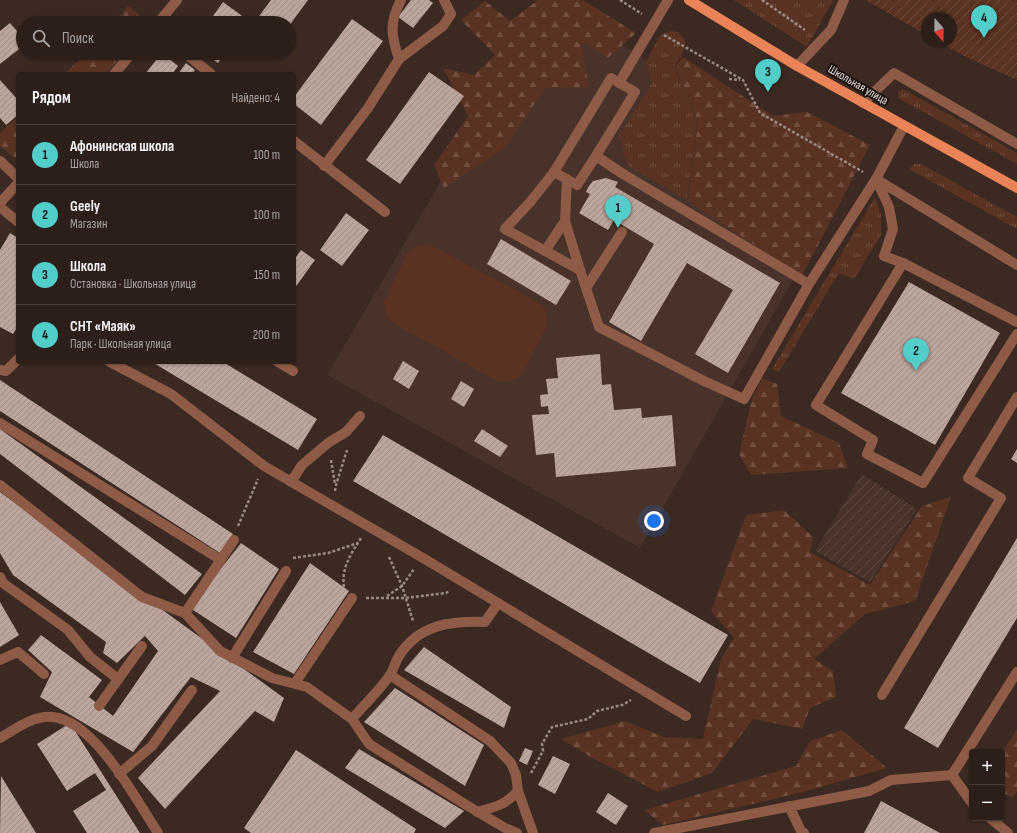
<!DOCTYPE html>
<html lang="ru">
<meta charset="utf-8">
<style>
:root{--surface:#2c1f1a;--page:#382c27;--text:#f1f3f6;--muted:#a6a2a2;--line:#483d39;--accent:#53cdca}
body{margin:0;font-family:"Sofia Sans Condensed",sans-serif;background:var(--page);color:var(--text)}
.controls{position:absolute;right:12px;bottom:12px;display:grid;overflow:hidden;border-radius:4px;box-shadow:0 1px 3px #0004}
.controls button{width:36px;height:36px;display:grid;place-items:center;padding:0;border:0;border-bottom:1px solid var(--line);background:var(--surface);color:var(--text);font:20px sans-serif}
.compass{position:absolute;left:921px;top:12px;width:36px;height:36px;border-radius:50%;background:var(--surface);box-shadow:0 1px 3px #0004;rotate:160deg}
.you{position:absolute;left:654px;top:521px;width:14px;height:14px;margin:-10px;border:3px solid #fff;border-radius:50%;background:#1a73e8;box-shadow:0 0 0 6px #1a73e833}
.badge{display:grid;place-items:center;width:26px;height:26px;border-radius:50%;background:var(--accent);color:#111;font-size:13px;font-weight:700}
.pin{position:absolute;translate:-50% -33px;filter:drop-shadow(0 1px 2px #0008)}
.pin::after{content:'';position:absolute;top:21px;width:14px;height:12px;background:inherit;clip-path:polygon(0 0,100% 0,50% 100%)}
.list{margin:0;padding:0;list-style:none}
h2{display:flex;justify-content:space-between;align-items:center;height:52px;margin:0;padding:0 16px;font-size:17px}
h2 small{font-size:13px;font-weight:400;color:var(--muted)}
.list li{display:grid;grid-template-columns:26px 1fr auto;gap:12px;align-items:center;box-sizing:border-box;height:60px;padding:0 16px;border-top:1px solid var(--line)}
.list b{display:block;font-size:15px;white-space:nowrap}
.list p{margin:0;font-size:13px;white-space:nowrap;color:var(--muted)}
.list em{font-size:13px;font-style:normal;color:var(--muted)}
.icon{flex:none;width:22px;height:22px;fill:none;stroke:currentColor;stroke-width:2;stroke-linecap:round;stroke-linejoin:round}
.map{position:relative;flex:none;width:1017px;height:833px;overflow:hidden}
.search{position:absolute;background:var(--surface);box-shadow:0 1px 3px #0004;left:16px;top:16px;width:280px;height:44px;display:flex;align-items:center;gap:10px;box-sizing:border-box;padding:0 14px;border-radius:22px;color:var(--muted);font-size:15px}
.panel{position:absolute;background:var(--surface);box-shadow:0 1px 3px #0004;left:16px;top:72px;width:280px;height:292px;border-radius:4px}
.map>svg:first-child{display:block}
.built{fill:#493229}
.industrial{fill:url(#industrial-furrows)}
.grass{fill:url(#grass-tufts)}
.forest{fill:url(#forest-firs)}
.garden{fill:url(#garden-furrows)}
.pitch{fill:#5a3221}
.building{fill:url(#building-hatch)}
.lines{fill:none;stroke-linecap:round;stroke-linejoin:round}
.path{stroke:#988984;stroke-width:2.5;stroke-dasharray:3 2;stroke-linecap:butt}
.minor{stroke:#8d5b46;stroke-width:10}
.major{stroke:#ea8458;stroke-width:10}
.labels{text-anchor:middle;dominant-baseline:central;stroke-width:4;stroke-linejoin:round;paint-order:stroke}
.street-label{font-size:12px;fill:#e9ddd9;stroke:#1c1411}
</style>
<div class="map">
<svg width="1017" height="833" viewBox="0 0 1017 833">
<defs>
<pattern id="industrial-furrows" width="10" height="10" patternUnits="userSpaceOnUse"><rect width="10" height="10" fill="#493229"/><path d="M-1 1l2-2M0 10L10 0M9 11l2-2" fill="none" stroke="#634f47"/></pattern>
<pattern id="grass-tufts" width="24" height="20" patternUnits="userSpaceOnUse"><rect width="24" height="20" fill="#5a3221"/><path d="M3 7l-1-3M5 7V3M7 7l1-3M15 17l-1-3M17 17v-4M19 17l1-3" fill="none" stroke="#724f41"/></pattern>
<pattern id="forest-firs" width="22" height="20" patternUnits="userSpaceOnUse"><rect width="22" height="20" fill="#5a3221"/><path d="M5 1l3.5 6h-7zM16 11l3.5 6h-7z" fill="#724f41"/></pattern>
<pattern id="garden-furrows" width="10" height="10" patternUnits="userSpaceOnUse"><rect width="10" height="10" fill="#5a3221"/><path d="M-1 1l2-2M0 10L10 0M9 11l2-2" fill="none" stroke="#724f41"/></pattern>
<pattern id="building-hatch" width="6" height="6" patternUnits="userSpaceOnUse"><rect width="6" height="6" fill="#bba59c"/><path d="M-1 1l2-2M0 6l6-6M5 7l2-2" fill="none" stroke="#9e8c85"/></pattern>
</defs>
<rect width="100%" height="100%" fill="#3b2922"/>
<polygon class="built" points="547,1 850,180 640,548 327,375"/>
<polygon class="industrial" points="862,474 917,509 870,582 815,551"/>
<g class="grass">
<polygon points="734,0 833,0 807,47"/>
<polygon points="670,31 678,32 686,42 681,57 674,66 697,121 687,200 627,165 619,136 652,83 646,62 660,35"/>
<polygon points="903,89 1017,153 1017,164 898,98 898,92"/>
<polygon points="914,164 921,164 1017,217 1017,229 909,169"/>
<polygon points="875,197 881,215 881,235 854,279 839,273 779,372 772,369"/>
</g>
<g class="forest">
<polygon points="538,0 583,0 636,33 608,58 581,41 589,87 545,88 505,148 444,188 434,165 468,116 443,68 474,75 495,55 461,20 485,1 510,21"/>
<polygon points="128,6 150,23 114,23"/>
<polygon points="87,53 125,53 105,74 64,74"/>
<polygon points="683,57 773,116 807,112 870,145 802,276 688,201 698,121 675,67"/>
<polygon points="18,116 18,160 0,146 0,133"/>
<polygon points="762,378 777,384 781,416 839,443 848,468 751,475 739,454 752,399"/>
<polygon points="951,497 915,601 865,614 814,659 833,671 836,697 810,708 802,729 753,719 712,773 658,792 589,756 561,739 625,721 664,737 703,739 721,659 734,638 711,611 746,515 784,510 813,537 810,552 870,585 922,506"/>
<polygon points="1017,729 1017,791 1013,798 1002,792 1002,752"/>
<polygon points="842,730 887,768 803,792 663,825 644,810 796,766 810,741"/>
</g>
<polygon class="garden" points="865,0 1017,0 1017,80 966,57 939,42 951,42 951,18 927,18 927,35"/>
<path class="pitch" d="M429,244L540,303C546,310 548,315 548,324L523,373C515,381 509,382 497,381L393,323C386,316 384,310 384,301L407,254L417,245Z"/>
<g class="building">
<polygon points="271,0 308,0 289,26 289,23 254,23"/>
<polygon points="411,0 429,0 433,3 413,28 398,17"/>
<polygon points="223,2 249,21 248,23 208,23"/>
<polygon points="352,19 383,41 321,125 294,104 294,97"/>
<polygon points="10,23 23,38 23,46 0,64 0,31"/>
<polygon points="162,53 178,66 172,74 145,74"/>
<polygon points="204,53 225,53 218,63"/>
<polygon points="186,63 195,70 192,74 178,74"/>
<polygon points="429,72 464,96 400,184 366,160"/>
<polygon points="0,80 18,100 18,115 6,125 0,118"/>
<polygon points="606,178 618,182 615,187 780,283 728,373 695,354 733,290 687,263 641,341 609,322 654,244 614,220 608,230 579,213 590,194 586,192 589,186 593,181"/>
<polygon points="346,213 369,230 342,266 320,250"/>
<polygon points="10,233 18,238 18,326 13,334 0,327 0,250"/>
<polygon points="501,239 571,281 556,305 487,264"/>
<polygon points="301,250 315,260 294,289 294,260"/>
<polygon points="909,282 1000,333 935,445 841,393"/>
<polygon points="600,354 602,385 611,384 614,410 641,408 642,418 672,415 676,466 556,477 554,453 536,455 532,415 549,414 548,406 541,407 540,395 548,394 546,379 558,378 556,358"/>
<polygon points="403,361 419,371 409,389 393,379"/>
<polygon points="152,362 223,362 317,419 298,450"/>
<polygon points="0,380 233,534 220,553 0,411"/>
<polygon points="461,381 474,389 464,407 451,399"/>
<polygon points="0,429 202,574 185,595 0,454"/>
<polygon points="482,429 508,446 500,457 474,441"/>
<polygon points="383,435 728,635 700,683 353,481"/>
<polygon points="1017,449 1017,463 1011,459"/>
<polygon points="0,492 284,698 274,722 255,711 165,809 138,778 220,691 191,677 133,752 40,697 52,672 28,650 41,635 102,680 89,697 113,716 158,651 145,636 117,663 103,653 106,642 13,575 0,553"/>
<polygon points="1017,538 1017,618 938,748 904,728"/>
<polygon points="241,543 279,569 236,638 190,608"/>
<polygon points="310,563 349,591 294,674 253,652"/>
<polygon points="0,602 19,635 0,647"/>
<polygon points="424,647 511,707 504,728 404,670"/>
<polygon points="395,688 484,745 465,786 364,722"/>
<polygon points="70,723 140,833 87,833 73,811 106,790 95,773 67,791 37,744"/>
<polygon points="525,748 533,751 527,765 519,761"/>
<polygon points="359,749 464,811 445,828 345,768"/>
<polygon points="296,750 416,829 414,833 251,833 244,828"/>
<polygon points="553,756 570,764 555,794 538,785"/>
<polygon points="1,776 36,833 0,833"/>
<polygon points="608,793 628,806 616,825 596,812"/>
<polygon points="881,801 940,833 864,833"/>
</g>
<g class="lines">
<g class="path">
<polyline points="620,0 642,14"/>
<polyline points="762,0 805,30"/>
<polyline points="664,35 743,80 760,113 863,172"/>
<polyline points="729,79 740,80"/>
<polyline points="331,460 335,484"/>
<polyline points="335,491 336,485 347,450"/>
<polyline points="238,526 258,479"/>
<polyline points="389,557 402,586 413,621"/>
<polyline points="293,558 328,553 358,543"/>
<path d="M344,587C341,568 351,554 361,538"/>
<polyline points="387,596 402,586 414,569"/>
<polyline points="366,598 405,598 446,593 450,591"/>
<polyline points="531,773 543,751 542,744 552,727 588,719 597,711 622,705 631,700"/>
</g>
<g class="minor">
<polyline points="158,23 177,0"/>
<polyline points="185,53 211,74"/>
<path d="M399,59C391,35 389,23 401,0"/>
<polyline points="797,66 831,30 844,0"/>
<polyline points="114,74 132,53"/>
<polyline points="619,83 668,0"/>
<polyline points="863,103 894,73 1017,144"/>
<polyline points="294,141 385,212"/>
<polyline points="0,161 18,178"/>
<polyline points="324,166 368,108 399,59 443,26 451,14 444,0"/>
<polyline points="554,172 577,185 596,156"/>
<polyline points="876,179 889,207 893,229 884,256 903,263 1017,322"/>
<polyline points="876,179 1017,265"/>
<polyline points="0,203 18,183"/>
<polyline points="0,207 18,222"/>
<polyline points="565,221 567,179"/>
<polyline points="545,251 565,221 580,270"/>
<polyline points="903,263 816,405 873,440 867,454 923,483 1017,334"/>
<polyline points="809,284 623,174 596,156 635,92 611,78 554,172 531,201 505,229 580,270 599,327 704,381 744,399 809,284 876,179 904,126"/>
<polyline points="586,288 622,232"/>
<polyline points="110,362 171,394 264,466 423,558 686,716"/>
<polyline points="278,362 293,371"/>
<polyline points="0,370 6,371 18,359"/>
<polyline points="0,423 221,560"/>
<polyline points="291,482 302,465 328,443 346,432 360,416"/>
<polyline points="0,485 142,597 185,613 220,651 272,678 307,687 352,719 369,744 468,806 505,828 517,833"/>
<polyline points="0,577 3,583 68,630 90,657 118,679"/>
<polyline points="185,613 234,540"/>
<polyline points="232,658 286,571"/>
<polyline points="0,660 18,652 44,674"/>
<polyline points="390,675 490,741 511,763 516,775 518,791 533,833"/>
<polyline points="295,683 352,598"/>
<polyline points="882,695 1001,498 968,478 1017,397"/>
<polyline points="99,706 142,646"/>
<path d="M352,719C364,705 379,691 390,675C394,669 395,662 399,656C419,624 451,621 485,622L498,603"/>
<path d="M0,738C16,729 33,715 53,717C95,721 137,801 158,833"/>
<polyline points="119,774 152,746 192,690"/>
<polyline points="952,775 972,803"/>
<polyline points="789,806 801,831 804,833"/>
<path d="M477,812C496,807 505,805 518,791"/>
<polyline points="990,818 1008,833"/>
<polyline points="654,833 869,791 891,780 952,775 1017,672"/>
</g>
<polyline class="major" points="689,0 797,66 1017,188"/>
</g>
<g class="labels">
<g class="street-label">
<text transform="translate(858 85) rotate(30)">Школьная улица</text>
</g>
</g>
</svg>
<div class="controls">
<button>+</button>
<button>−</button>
</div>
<svg class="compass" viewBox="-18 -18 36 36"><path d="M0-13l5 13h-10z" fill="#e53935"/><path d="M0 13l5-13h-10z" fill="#a6a2a2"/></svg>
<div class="you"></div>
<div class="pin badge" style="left:618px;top:228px">1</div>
<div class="pin badge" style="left:916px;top:371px">2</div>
<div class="pin badge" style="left:768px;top:92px">3</div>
<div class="pin badge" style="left:984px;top:38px">4</div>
<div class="search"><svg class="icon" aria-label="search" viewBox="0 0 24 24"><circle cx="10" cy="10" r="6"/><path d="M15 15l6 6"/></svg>Поиск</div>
<section class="panel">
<h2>Рядом<small>Найдено: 4</small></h2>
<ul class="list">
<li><span class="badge">1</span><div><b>Афонинская школа</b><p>Школа</p></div><em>100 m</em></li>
<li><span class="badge">2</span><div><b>Geely</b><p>Магазин</p></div><em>100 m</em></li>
<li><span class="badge">3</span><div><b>Школа</b><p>Остановка · Школьная улица</p></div><em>150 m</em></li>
<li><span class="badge">4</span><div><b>СНТ «Маяк»</b><p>Парк · Школьная улица</p></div><em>200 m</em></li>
</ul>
</section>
</div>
